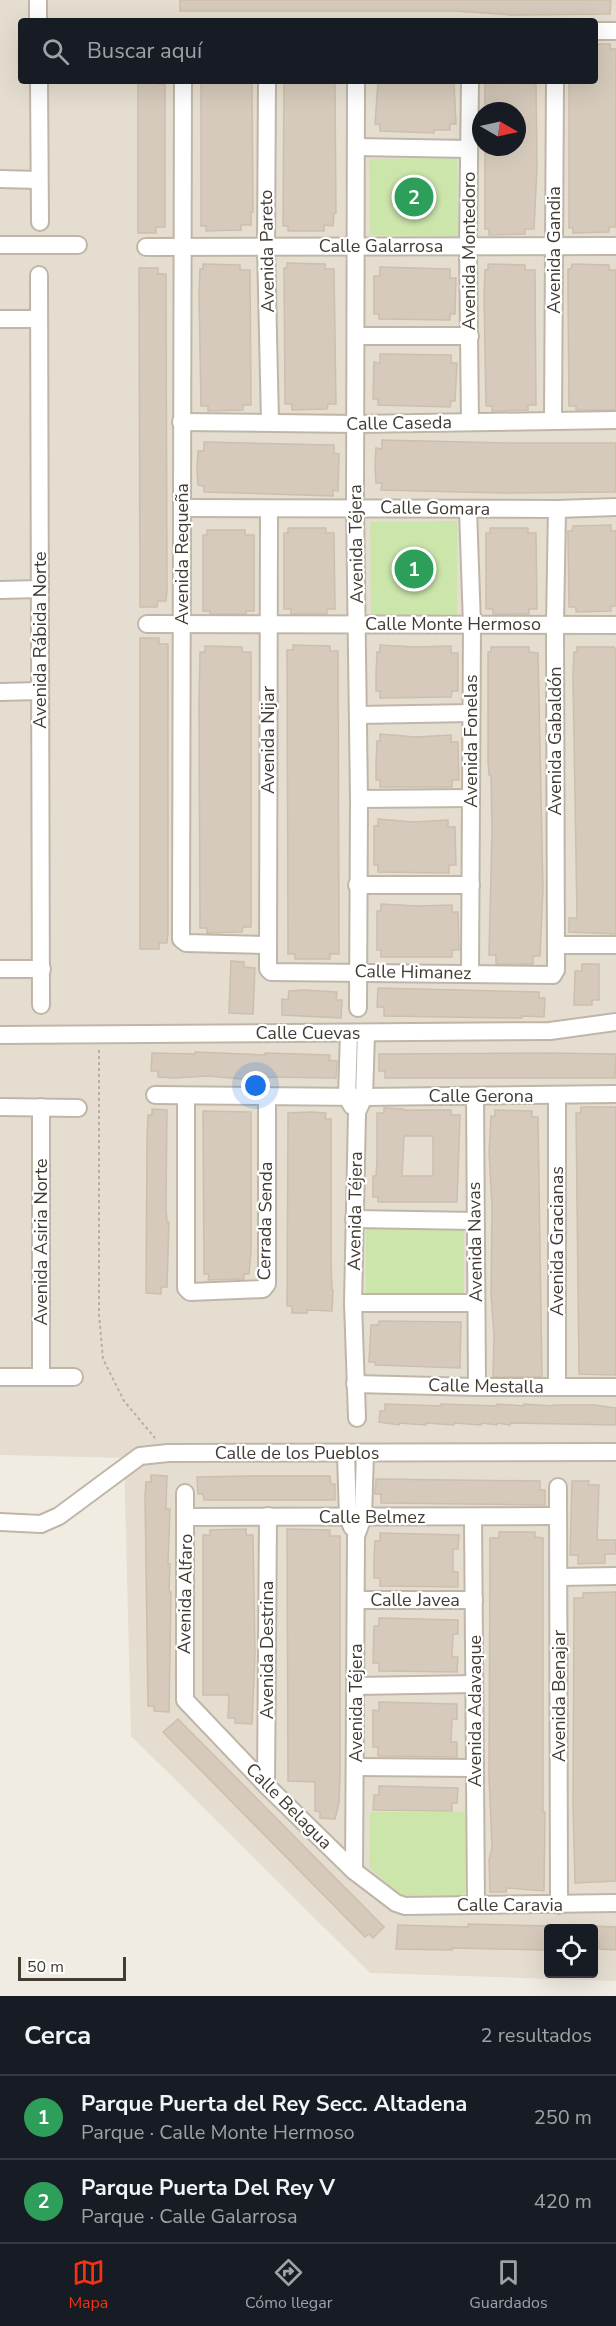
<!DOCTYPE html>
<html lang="es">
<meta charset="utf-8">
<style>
:root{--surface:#171b24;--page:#20242c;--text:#f1f3f6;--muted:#9ea1a6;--line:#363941;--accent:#f73113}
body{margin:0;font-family:"Nunito Sans",sans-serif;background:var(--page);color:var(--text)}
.controls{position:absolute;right:18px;bottom:18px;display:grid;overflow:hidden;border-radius:6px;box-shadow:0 6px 24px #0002}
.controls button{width:54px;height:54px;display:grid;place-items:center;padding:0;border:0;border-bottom:2px solid var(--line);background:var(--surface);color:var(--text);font:30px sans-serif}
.compass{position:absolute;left:472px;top:102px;width:54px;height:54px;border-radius:50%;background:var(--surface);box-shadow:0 6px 24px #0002;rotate:99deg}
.scale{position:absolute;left:18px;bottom:15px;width:108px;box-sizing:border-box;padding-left:6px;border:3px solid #423c33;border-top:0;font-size:16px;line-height:21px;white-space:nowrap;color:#423c33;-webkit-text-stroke:4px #fff;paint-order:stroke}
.you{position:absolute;left:256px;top:1086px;width:21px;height:21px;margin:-15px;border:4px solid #fff;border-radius:50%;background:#1a73e8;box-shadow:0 0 0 9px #1a73e833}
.badge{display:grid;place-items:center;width:39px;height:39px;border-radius:50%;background:var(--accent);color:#fff;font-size:20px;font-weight:700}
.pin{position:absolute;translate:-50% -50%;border:3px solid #fff;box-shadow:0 2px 6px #0006}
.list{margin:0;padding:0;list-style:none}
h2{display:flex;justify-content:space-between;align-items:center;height:78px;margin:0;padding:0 24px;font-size:26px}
h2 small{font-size:20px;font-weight:400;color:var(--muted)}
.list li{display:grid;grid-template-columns:39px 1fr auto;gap:18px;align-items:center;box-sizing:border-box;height:84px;padding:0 24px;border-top:2px solid var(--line)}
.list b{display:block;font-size:22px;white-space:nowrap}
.list p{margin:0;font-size:20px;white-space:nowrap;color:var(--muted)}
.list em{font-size:20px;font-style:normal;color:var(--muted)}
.icon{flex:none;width:33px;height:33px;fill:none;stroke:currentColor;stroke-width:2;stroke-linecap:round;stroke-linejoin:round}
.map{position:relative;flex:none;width:616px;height:1996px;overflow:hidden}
.search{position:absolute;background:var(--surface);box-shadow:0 6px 24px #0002;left:18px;right:18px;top:18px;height:66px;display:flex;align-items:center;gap:15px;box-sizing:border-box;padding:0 21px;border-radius:6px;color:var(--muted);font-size:22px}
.sheet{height:246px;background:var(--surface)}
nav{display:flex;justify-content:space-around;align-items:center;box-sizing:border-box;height:84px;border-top:2px solid var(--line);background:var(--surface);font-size:16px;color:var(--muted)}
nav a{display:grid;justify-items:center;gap:3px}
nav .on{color:var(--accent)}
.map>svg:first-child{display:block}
.residential{fill:#e5ded0;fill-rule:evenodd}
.green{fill:#cce5ab}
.building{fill:#d5cabb;stroke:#cdbfab;stroke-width:1.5;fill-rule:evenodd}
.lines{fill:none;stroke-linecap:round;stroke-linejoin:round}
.minor-casing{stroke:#bfb6a8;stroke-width:20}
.path{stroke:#bdaf97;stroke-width:2;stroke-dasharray:3 3;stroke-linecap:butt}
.minor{stroke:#fff;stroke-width:16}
.labels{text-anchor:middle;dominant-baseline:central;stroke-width:4.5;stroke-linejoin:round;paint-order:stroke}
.street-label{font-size:18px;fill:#423c33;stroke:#fff}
</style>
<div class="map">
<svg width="616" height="1996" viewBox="0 0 616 1996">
<rect width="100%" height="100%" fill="#f1ece2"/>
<path class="residential" d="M0,0H616V1981L370,1973L131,1736L124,1458L0,1455ZM21,21H595V81H21ZM481,111H517V147H481ZM548,1928H594V1974H548Z"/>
<g class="green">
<polygon points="457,158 458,236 370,235 369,159"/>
<polygon points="457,521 457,618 371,617 370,522"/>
<polygon points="464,1228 464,1293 366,1293 366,1229"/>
<polygon points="370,1812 465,1812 465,1897 400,1896 369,1867"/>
</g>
<g class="building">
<polygon points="180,0 611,0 610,14 512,15 455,11 180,11"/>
<polygon points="595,44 610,44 610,49 616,49 616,227 609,227 609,232 573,233 573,228 569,228 569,81 595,81"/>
<polygon points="138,81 157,81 157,84 165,84 165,227 156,227 156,233 138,233"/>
<polygon points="201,81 252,81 253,212 251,212 251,225 241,225 241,230 206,231 206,226 201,226"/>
<polygon points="284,81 335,81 336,213 334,213 333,226 324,225 324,231 288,231 288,226 283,226"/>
<polygon points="386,81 454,81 456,124 450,124 450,130 434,130 434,133 380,131 380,124 375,124 378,82"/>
<polygon points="528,81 528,83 536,84 537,168 534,229 525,229 525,234 489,235 489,229 485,229 485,153 489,153 489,148 517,148 517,111 485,111 485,82"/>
<polygon points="407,188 422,188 423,204 407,204"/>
<polygon points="287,263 325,264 325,269 334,269 336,404 328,404 327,409 292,410 292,404 285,404 284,268 287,268"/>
<polygon points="203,264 240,265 240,270 250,270 251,405 243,405 243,410 208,411 208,406 201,406 199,294 200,269 203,269"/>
<polygon points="488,264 525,265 525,270 535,270 536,405 528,405 528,410 492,411 492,406 486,406 484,294 485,270 488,270"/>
<polygon points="572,264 609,265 609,270 616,270 616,410 576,410 576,406 569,406 568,294 568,269 571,269"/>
<polygon points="380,267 450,269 450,278 456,278 455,314 450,314 450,320 379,319 379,314 374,314 374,276 380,276"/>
<polygon points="139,268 158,268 158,274 166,274 167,591 166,601 158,601 157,607 140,607"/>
<polygon points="380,354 451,355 451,363 457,363 455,401 451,401 450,407 378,405 378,399 373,399 374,362 380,363"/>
<polygon points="382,440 508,443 616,443 616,492 501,493 381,490 382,483 376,483 375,466 376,448 382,449"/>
<polygon points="204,442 334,445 334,453 339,454 338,491 333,490 333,496 204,492 204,486 198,485 197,469 198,451 204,451"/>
<polygon points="611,525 611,531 616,531 616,606 611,606 611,611 576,612 576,607 569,607 568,531 572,531 573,526"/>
<polygon points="288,528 326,528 326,533 334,533 335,609 327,609 327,614 291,614 291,609 284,609 284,533 288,533"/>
<polygon points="490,528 528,528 528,533 536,533 537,609 529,609 529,614 493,614 493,609 486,609 486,533 490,533"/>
<polygon points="207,530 245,530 245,535 254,535 254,611 246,611 246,614 210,614 210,611 203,611 203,535 207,535"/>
<polygon points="140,638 159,638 159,644 168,644 168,933 167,943 159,943 159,949 140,949"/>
<polygon points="293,645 330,646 330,651 338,651 339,954 330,954 330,959 295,959 295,954 288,954 287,650 293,650"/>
<polygon points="380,645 415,647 451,646 451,653 458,653 458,691 452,691 451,697 380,698 380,691 376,691 376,675 377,652 380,652"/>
<polygon points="205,646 242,647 242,652 251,652 251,927 243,927 242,932 207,933 207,928 200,928 199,704 200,652 205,652"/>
<polygon points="491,647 529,647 529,652 538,653 543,888 540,956 533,956 533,964 496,964 496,955 489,955 492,831 491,775 489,775 488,761 488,652 491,652"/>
<polygon points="577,647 614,647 616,652 616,934 569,932 569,918 577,918 573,676 574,652 577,652"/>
<polygon points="380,734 415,737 451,735 451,742 458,742 459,780 452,780 452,787 380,787 380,780 376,780 376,764 377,741 380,741"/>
<polygon points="378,819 413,822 448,820 448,827 455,827 456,865 449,865 449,873 378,872 378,865 374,865 374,826 378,826"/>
<polygon points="381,904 416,906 452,905 452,912 458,912 459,950 452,950 452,957 381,957 381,950 377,950 377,911 381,911"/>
<polygon points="231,961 244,962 244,967 255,968 253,1014 229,1013"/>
<polygon points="582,964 599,964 599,1000 592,1000 592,1005 574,1005 575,971 582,971"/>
<polygon points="378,988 539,992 539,998 545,998 544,1017 522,1016 522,1018 508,1018 384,1016 384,1007 377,1007"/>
<polygon points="304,990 337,992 336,1000 342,1000 341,1018 282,1015 282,999 288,1000 289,991"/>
<polygon points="195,1052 265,1055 265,1053 330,1055 329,1060 337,1061 336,1078 266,1077 266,1080 253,1080 208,1076 175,1078 158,1077 158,1071 151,1071 152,1053 195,1054"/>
<polygon points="547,1053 616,1054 615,1078 385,1078 385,1071 379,1071 379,1054"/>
<polygon points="581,1107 616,1107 616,1375 579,1374 576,1113 581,1113"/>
<path d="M384,1108L403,1109V1110H451V1115H460L457,1202H378V1197H373V1176H376L377,1162V1113H384ZM404,1136H433V1176H402Z"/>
<polygon points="152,1109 167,1110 166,1207 167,1222 169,1222 167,1287 161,1287 161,1294 146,1293 147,1136 148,1115 152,1115"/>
<polygon points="495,1110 532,1111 532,1117 538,1117 542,1377 493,1377 494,1335 491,1293 492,1207 489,1152 491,1116 495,1116"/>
<polygon points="203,1111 251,1112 251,1252 249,1274 244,1274 244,1279 208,1280 209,1274 204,1274"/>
<polygon points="311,1112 326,1113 325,1119 331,1119 331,1260 332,1290 333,1290 332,1311 307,1310 307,1313 292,1313 292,1306 287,1306 288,1113"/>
<polygon points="379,1321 461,1322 460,1368 375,1365 375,1362 369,1362 371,1325 378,1325"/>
<polygon points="385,1404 441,1406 441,1404 497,1406 497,1404 524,1406 524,1404 553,1406 553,1405 594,1405 616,1408 616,1425 511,1423 510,1425 497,1423 497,1425 482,1423 481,1425 454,1423 454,1425 426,1423 426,1425 399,1423 399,1425 379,1422 380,1411 385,1411"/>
<polygon points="151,1475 167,1476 166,1509 170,1509 168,1564 170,1564 169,1592 171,1592 169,1712 154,1711 154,1706 148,1706 145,1496 146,1482 151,1482"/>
<polygon points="247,1476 330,1476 331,1484 335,1484 335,1500 204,1500 203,1494 198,1494 197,1477"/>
<polygon points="376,1479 540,1481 540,1490 545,1490 545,1505 381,1503 381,1494 375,1494"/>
<polygon points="572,1481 589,1481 588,1485 599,1485 597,1540 616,1540 616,1554 605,1554 605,1563 578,1564 578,1555 570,1555"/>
<polygon points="246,1529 246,1535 253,1535 255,1655 252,1724 235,1723 235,1718 228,1718 229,1695 203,1695 203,1535 210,1535 210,1530"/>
<polygon points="287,1529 330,1530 330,1536 340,1536 340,1777 339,1803 335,1819 320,1818 320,1812 315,1811 315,1782 288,1781"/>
<polygon points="499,1532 535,1532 535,1537 543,1538 543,1812 545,1812 544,1891 507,1888 506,1892 490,1892 489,1859 492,1848 489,1777 490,1538 499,1538"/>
<polygon points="380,1533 459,1535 458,1549 453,1549 453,1572 458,1572 458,1587 380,1586 380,1578 374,1578 374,1556 375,1541 380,1541"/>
<polygon points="616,1592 616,1881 575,1883 573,1805 574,1598 583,1598 583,1593"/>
<polygon points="379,1618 458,1620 458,1634 453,1634 452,1657 458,1657 457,1672 379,1671 379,1663 373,1663 374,1626 379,1626"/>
<polygon points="379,1702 457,1704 457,1719 452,1719 451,1742 457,1742 457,1757 378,1756 378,1747 373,1747 373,1710 379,1711"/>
<polygon points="178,1719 384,1927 373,1938 369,1934 365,1937 163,1732"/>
<polygon points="379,1786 458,1788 457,1803 452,1803 452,1811 373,1810 374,1795 379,1795"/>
<polygon points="468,1924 549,1926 549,1950 452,1948 452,1950 396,1949 398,1925 468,1927"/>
<polygon points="594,1926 616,1927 616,1950 599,1949 599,1941 594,1941"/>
</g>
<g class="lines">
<g class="minor-casing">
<g id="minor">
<polyline points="38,0 38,21"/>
<polyline points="595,31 616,31"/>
<polyline points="39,81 40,222"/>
<polyline points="183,81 181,939 186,943 267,945"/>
<polyline points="267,81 266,247 270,421"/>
<polyline points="356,81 355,507 359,799 358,1008"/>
<polyline points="470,81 468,246 470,422"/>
<polyline points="356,147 469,149"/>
<polyline points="0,179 39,180"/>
<polyline points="0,245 78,245"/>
<polyline points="146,247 616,246"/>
<polyline points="39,275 41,1005"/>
<polyline points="0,319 39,319"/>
<polyline points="356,336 470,336"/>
<polyline points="553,420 555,81"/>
<polyline points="181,422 355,424 616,420"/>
<polyline points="182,508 557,509 616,507"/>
<polyline points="269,509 268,969 271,972 553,975 556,970 555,624 557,509"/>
<polyline points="468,509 472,625 470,973"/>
<polyline points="0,590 40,589"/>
<polyline points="147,624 616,625"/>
<polyline points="0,692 40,691"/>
<polyline points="358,715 471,713"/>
<polyline points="359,799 471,798"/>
<polyline points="357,885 471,885"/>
<polyline points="556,945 616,945"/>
<polyline points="0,969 42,969"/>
<polyline points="349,1033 347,1097 352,1106"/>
<polyline points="0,1035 550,1031 616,1022"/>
<polyline points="155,1095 364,1097 616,1094"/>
<polyline points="186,1096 186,1288 190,1292 263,1289 267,1284 267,1097"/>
<polyline points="475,1096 477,1387"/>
<polyline points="557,1096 557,1387"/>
<polyline points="0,1107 78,1108"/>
<polyline points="354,1219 475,1221"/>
<polyline points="353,1303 476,1303"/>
<polyline points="0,1377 74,1377"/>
<polyline points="41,1377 41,1107"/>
<polyline points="355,1384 477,1387 616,1387"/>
<polyline points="357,1418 353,1303 357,1112 364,1097 366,1033"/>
<polyline points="346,1454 348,1517 352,1527"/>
<polyline points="558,1487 559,1905"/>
<polyline points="185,1493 185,1700 266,1785 354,1871 396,1903 405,1906 616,1903"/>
<polyline points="185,1517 558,1516"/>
<polyline points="473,1518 476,1905"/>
<polyline points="0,1522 41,1524 59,1516 140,1456 168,1453 616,1452"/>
<polyline points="559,1577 616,1576"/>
<polyline points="357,1600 474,1600"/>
<polyline points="356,1686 474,1684"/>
<polyline points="356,1767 475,1768"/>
<polyline points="266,1785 268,1516"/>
<polyline points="354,1871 356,1536 363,1517 365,1453"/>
</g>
</g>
<polyline class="path" points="99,1050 99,1315 103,1359 124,1401 155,1438"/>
<use href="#minor" class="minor"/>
</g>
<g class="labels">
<g class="street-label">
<text x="381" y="246">Calle Galarrosa</text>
<text transform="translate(554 250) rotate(-90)">Avenida Gandia</text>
<text transform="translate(267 251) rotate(-91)">Avenida Pareto</text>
<text transform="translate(469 251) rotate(-90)">Avenida Montedoro</text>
<text transform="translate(399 423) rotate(-1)">Calle Caseda</text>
<text transform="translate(435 508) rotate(1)">Calle Gomara</text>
<text transform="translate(356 544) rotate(-91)">Avenida Téjera</text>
<text transform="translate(182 554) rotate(-90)">Avenida Requeña</text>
<text x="453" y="624">Calle Monte Hermoso</text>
<text transform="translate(40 640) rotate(-90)">Avenida Rábida Norte</text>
<text transform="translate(268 740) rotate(-90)">Avenida Nijar</text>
<text transform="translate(471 741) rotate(-90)">Avenida Fonelas</text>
<text transform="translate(555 741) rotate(-90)">Avenida Gabaldón</text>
<text transform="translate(413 972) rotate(1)">Calle Himanez</text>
<text x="308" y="1033">Calle Cuevas</text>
<text x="481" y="1096">Calle Gerona</text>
<text transform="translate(355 1211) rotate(-89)">Avenida Téjera</text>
<text transform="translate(265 1221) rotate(-89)">Cerrada Senda</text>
<text transform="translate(557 1241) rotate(-90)">Avenida Gracianas</text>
<text transform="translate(41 1242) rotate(-90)">Avenida Asiria Norte</text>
<text transform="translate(475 1242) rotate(-91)">Avenida Navas</text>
<text transform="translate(486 1386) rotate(1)">Calle Mestalla</text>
<text x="297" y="1453">Calle de los Pueblos</text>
<text x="372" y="1517">Calle Belmez</text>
<text transform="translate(185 1594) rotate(-89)">Avenida Alfaro</text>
<text x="415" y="1600">Calle Javea</text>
<text transform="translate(267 1650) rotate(-90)">Avenida Destrina</text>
<text transform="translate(559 1696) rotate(-90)">Avenida Benajar</text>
<text transform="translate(356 1703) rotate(-90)">Avenida Téjera</text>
<text transform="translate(475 1711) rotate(-90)">Avenida Adavaque</text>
<text transform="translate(289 1806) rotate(45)">Calle Belagua</text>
<text x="510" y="1905">Calle Caravia</text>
</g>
</g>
</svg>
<div class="controls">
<button><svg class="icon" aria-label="locate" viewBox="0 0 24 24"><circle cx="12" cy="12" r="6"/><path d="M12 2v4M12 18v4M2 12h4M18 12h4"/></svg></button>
</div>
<svg class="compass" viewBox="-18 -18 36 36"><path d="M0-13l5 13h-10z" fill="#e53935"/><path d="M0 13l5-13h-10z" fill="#9ea1a6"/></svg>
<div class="scale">50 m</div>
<div class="you"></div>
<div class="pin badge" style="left:414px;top:569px;background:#2e9e5b">1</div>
<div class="pin badge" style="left:414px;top:197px;background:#2e9e5b">2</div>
<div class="search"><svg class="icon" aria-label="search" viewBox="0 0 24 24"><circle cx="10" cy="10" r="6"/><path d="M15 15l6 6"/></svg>Buscar aquí</div>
</div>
<section class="sheet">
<h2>Cerca<small>2 resultados</small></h2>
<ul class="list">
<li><span class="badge" style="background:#2e9e5b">1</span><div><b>Parque Puerta del Rey Secc. Altadena</b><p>Parque · Calle Monte Hermoso</p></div><em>250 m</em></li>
<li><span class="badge" style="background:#2e9e5b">2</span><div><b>Parque Puerta Del Rey V</b><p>Parque · Calle Galarrosa</p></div><em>420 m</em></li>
</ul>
</section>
<nav>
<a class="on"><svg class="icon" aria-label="map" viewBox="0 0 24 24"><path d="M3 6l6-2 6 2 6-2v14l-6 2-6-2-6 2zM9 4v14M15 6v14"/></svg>Mapa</a>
<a><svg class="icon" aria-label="directions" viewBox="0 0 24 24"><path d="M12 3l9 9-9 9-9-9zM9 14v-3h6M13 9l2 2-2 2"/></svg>Cómo llegar</a>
<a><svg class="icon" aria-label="saved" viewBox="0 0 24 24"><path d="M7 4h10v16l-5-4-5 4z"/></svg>Guardados</a>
</nav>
